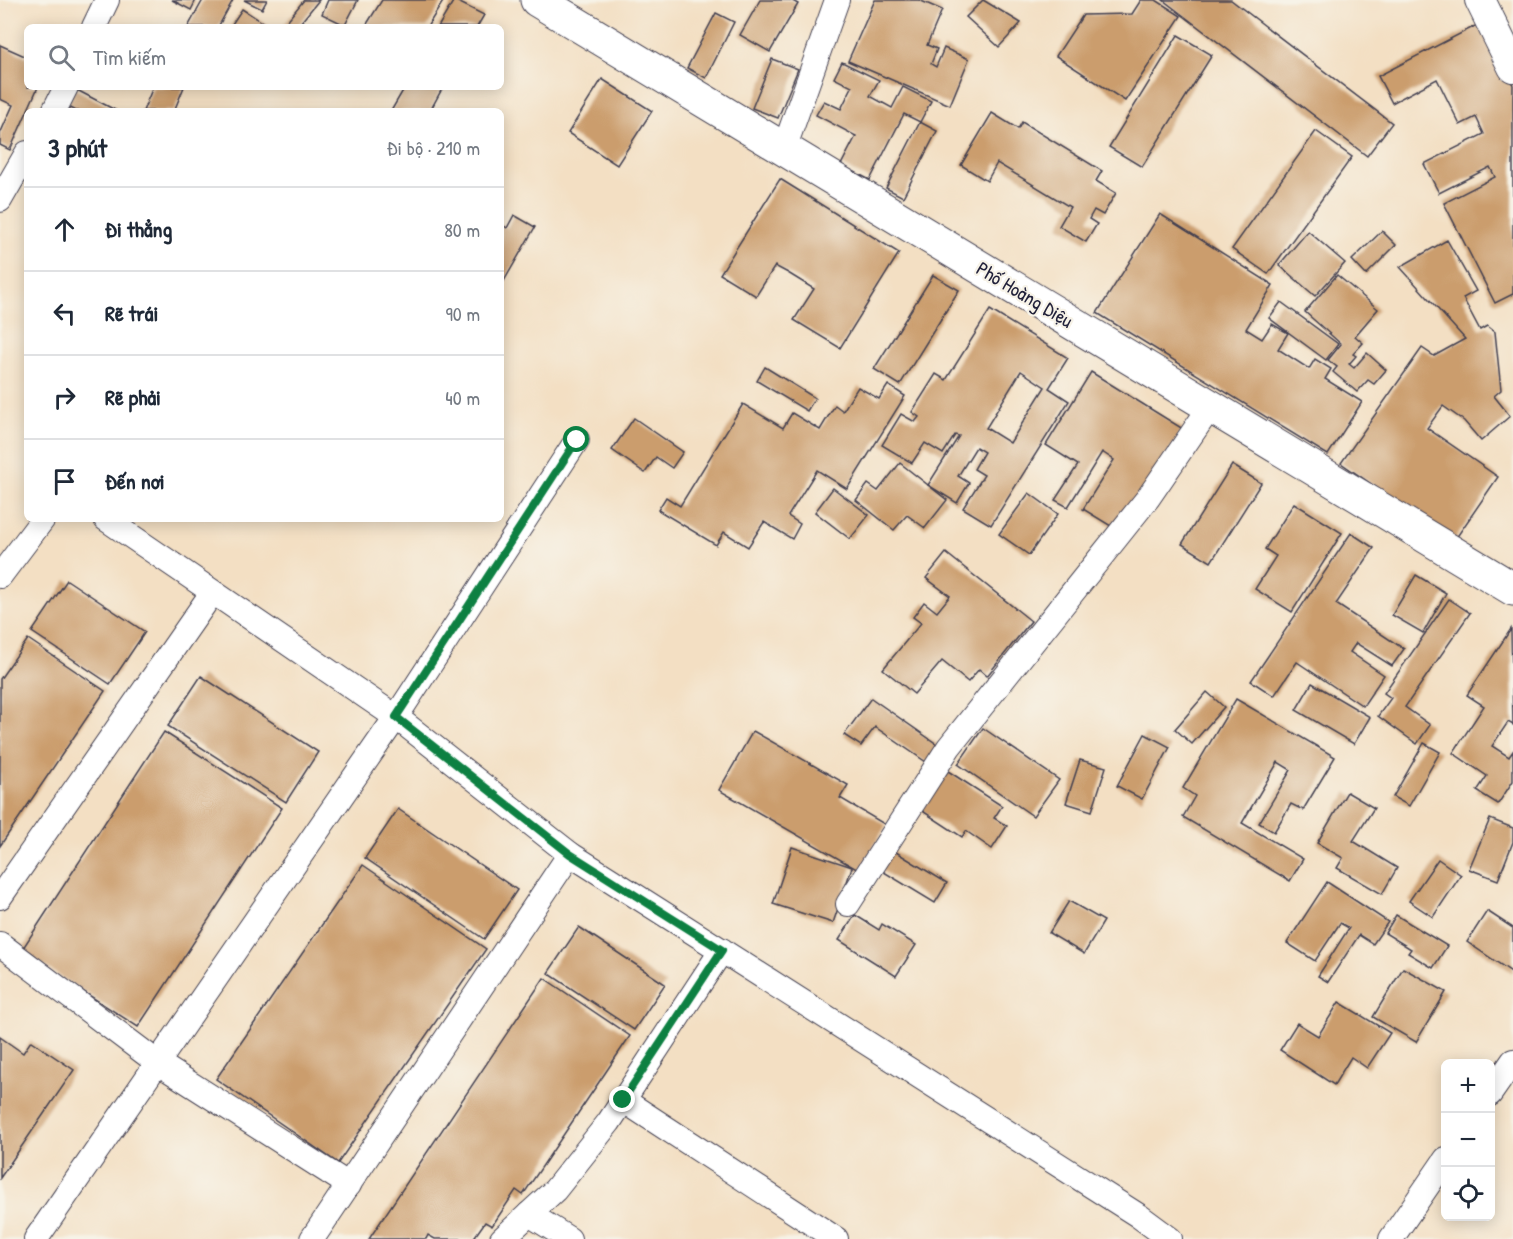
<!DOCTYPE html>
<html lang="vi">
<meta charset="utf-8">
<style>
:root{--surface:#fff;--page:#f2f2f3;--text:#1f2937;--muted:#747a83;--line:#e0e1e3}
body{margin:0;font-family:"Patrick Hand",sans-serif;background:var(--page);color:var(--text)}
.controls{position:absolute;right:18px;bottom:18px;display:grid;overflow:hidden;border-radius:9px;box-shadow:0 3px 15px #0003}
.controls button{width:54px;height:54px;display:grid;place-items:center;padding:0;border:0;border-bottom:2px solid var(--line);background:var(--surface);color:var(--text);font:30px sans-serif}
.stop{position:absolute;width:18px;height:18px;margin:-14px;border:4px solid #0b8043;border-radius:50%;background:#fff}
.stop.end{background:#0b8043;border-color:#fff;box-shadow:0 2px 6px #0008}
.list{margin:0;padding:0;list-style:none}
h2{display:flex;justify-content:space-between;align-items:center;height:78px;margin:0;padding:0 24px;font-size:26px}
h2 small{font-size:20px;font-weight:400;color:var(--muted)}
.list li{display:grid;grid-template-columns:39px 1fr auto;gap:18px;align-items:center;box-sizing:border-box;height:84px;padding:0 24px;border-top:2px solid var(--line)}
.list b{display:block;font-size:22px;white-space:nowrap}
.list em{font-size:20px;font-style:normal;color:var(--muted)}
.icon{flex:none;width:33px;height:33px;fill:none;stroke:currentColor;stroke-width:2;stroke-linecap:round;stroke-linejoin:round}
.map{position:relative;flex:none;width:1513px;height:1239px;overflow:hidden}
.search{position:absolute;background:var(--surface);box-shadow:0 3px 15px #0003;left:24px;top:24px;width:480px;height:66px;display:flex;align-items:center;gap:15px;box-sizing:border-box;padding:0 21px;border-radius:9px;color:var(--muted);font-size:22px}
.panel{position:absolute;background:var(--surface);box-shadow:0 3px 15px #0003;left:24px;top:108px;width:480px;height:414px;border-radius:9px}
.map>svg:first-child{display:block}
.building{fill:#cb9d6d;fill-rule:evenodd}
.lines{fill:none;stroke-linecap:round;stroke-linejoin:round}
.minor-casing{stroke:#413e4f;stroke-width:26}
.tertiary-casing{stroke:#413e4f;stroke-width:32}
.secondary-casing{stroke:#413e4f;stroke-width:35}
.minor{stroke:#fff;stroke-width:24}
.tertiary{stroke:#fff;stroke-width:30}
.secondary{stroke:#fff;stroke-width:33}
.route{stroke:#0b8043;stroke-width:8}
.labels{text-anchor:middle;dominant-baseline:central;stroke-width:4.5;stroke-linejoin:round;paint-order:stroke}
.street-label{font-size:20px;fill:#22223b;stroke:#f7f3e8}
</style>
<div class="map">
<svg width="1513" height="1239" viewBox="0 0 1513 1239">
<rect width="100%" height="100%" fill="#f7f3e8"/>
<filter id="ink" filterUnits="userSpaceOnUse"><feTurbulence type="fractalNoise" baseFrequency=".0167" numOctaves="2"/><feDisplacementMap in="SourceGraphic" scale="12" xChannelSelector="R" yChannelSelector="G"/><feConvolveMatrix kernelMatrix="1 2 1 2 8 2 1 2 1" color-interpolation-filters="sRGB"/></filter>
<filter id="wash" filterUnits="userSpaceOnUse"><feTurbulence type="fractalNoise" baseFrequency=".008" numOctaves="4" result="noise"/><feDisplacementMap in="SourceGraphic" scale="24" xChannelSelector="R" yChannelSelector="G"/><feGaussianBlur stdDeviation="1.35" result="paint"/><feColorMatrix in="noise" values="0 0 0 0 0 0 0 0 0 0 0 0 0 0 0 0 0 1.4 0 .05"/><feComposite in="paint" operator="in"/></filter>
<g filter="url(#wash)">
<rect width="100%" height="100%" fill="#f3dfc3"/>
<g id="blocks">
<g class="building">
<polygon points="172,0 196,0 191,10"/>
<polygon points="203,0 233,0 218,27 188,27"/>
<polygon points="244,0 267,0 262,9"/>
<polygon points="304,0 319,0 297,27 282,27"/>
<polygon points="328,0 358,0 345,25 322,14"/>
<polygon points="382,0 444,0 427,27 365,27"/>
<polygon points="454,0 484,15 477,27 438,27"/>
<polygon points="760,0 791,0 798,4 770,52 740,35"/>
<polygon points="875,0 919,0 942,10 927,45 937,49 931,64 936,67 944,48 969,59 950,105 848,61"/>
<polygon points="983,0 1021,23 999,47 966,17"/>
<polygon points="1141,0 1156,0 1181,16 1125,101 1056,56 1083,15 1132,14"/>
<polygon points="1163,0 1231,0 1392,123 1367,156"/>
<polygon points="242,9 270,27 230,27"/>
<polygon points="716,13 734,22 706,78 687,68"/>
<polygon points="1481,23 1513,85 1513,294 1495,303 1444,203 1495,177 1490,167 1439,193 1424,164 1484,134 1476,117 1460,125 1437,79 1392,103 1378,76"/>
<polygon points="1178,35 1212,55 1142,167 1109,147"/>
<polygon points="0,45 27,57 27,87 38,87 10,150 0,145 0,134 13,105 0,99"/>
<polygon points="772,59 798,69 778,118 752,108"/>
<polygon points="842,62 879,80 870,96 892,108 903,87 931,101 920,122 904,114 870,180 841,165 856,136 816,115 824,101 841,109 852,87 834,78"/>
<polygon points="602,79 652,111 617,165 568,133"/>
<polygon points="153,87 184,87 174,111 143,111"/>
<polygon points="405,87 443,87 430,111 391,111"/>
<polygon points="75,89 117,111 76,111 67,106"/>
<polygon points="992,113 1018,129 1022,122 1102,171 1096,181 1116,193 1103,215 1094,210 1089,219 1097,224 1086,242 1059,226 1070,207 997,163 987,181 961,165"/>
<polygon points="920,122 937,131 903,197 886,188"/>
<polygon points="1316,131 1352,157 1268,274 1232,249"/>
<polygon points="780,179 899,253 840,348 794,320 814,289 788,273 775,266 756,296 720,274"/>
<polygon points="1160,214 1273,285 1246,329 1262,339 1272,324 1288,333 1278,349 1309,369 1315,359 1331,369 1325,379 1362,402 1328,455 1097,313"/>
<polygon points="514,215 535,227 504,281 501,279 501,224 507,228"/>
<polygon points="1308,231 1345,263 1315,296 1279,265"/>
<polygon points="1382,231 1396,245 1366,275 1352,260"/>
<polygon points="1447,240 1476,291 1463,298 1480,330 1487,326 1495,332 1501,390 1494,396 1510,416 1481,441 1464,421 1443,406 1427,428 1498,477 1454,541 1341,463 1422,348 1434,356 1465,339 1400,267"/>
<polygon points="933,275 959,290 900,385 874,369"/>
<polygon points="1337,275 1378,309 1355,336 1363,343 1353,354 1356,356 1349,364 1354,368 1367,353 1386,370 1374,384 1368,380 1357,392 1333,372 1337,367 1328,360 1341,344 1305,312"/>
<polygon points="1281,302 1338,344 1326,360 1269,318"/>
<path d="M990,310L1068,358L1049,388L1069,401L991,525L963,508L984,475L974,469L984,452L976,447L958,476L969,483L957,503L928,485L959,436L955,435L943,454L925,443L912,463L882,445L901,414L915,422L919,417L912,412L936,374L946,380ZM1021,371L1045,387L1010,443L986,428Z"/>
<polygon points="765,367 815,398 807,411 757,381"/>
<polygon points="1091,372 1183,429 1119,531 1083,509 1114,460 1102,452 1068,507 1055,500 1078,465 1046,445"/>
<polygon points="888,385 905,396 847,489 817,470 788,516 800,524 792,539 764,522 748,547 724,532 716,545 658,510 666,497 680,506 743,404 783,428 792,413 820,430 835,405 843,411 858,387 879,399"/>
<polygon points="634,418 683,452 672,468 656,457 645,473 612,450"/>
<polygon points="900,463 947,500 925,528 907,515 894,530 856,500 868,484 878,491"/>
<polygon points="1232,465 1261,483 1211,562 1182,544"/>
<polygon points="833,488 869,515 850,539 815,512"/>
<polygon points="1029,493 1058,514 1029,555 999,534"/>
<polygon points="1294,503 1342,533 1292,612 1255,589 1276,556 1265,549"/>
<polygon points="1351,533 1374,548 1336,604 1404,649 1392,666 1356,643 1350,652 1384,675 1363,706 1297,662 1274,696 1251,681"/>
<polygon points="946,553 1031,621 987,676 979,669 968,682 942,661 914,694 883,669 921,623 913,617 924,602 937,612 950,596 926,578"/>
<polygon points="1416,575 1446,593 1423,633 1392,615"/>
<polygon points="67,580 145,632 110,684 32,632"/>
<polygon points="1449,599 1470,613 1405,707 1430,725 1417,744 1378,716 1391,698 1384,693"/>
<polygon points="1511,629 1513,725 1508,722 1492,746 1509,757 1513,751 1513,781 1498,804 1477,791 1487,776 1453,753 1484,706 1467,695"/>
<polygon points="28,639 105,691 0,846 0,679"/>
<polygon points="201,676 318,752 286,802 168,726"/>
<polygon points="1312,683 1370,717 1354,744 1296,710"/>
<polygon points="1207,692 1224,707 1192,744 1175,729"/>
<polygon points="871,698 941,747 929,764 875,727 861,746 844,735"/>
<polygon points="1236,699 1335,757 1303,810 1291,804 1274,832 1259,823 1291,770 1278,762 1242,823 1303,859 1290,881 1183,817 1195,796 1183,788"/>
<polygon points="983,728 1059,780 1033,816 958,764"/>
<polygon points="753,731 848,785 840,798 886,825 860,871 719,790"/>
<polygon points="164,732 282,808 138,1027 21,951"/>
<polygon points="1145,734 1170,747 1142,799 1117,786"/>
<polygon points="1424,743 1440,752 1409,806 1393,797"/>
<polygon points="1080,760 1106,767 1092,811 1066,803"/>
<polygon points="948,771 1002,806 994,818 1007,826 992,849 966,831 962,837 921,810"/>
<polygon points="1347,792 1374,808 1353,841 1397,868 1382,894 1337,868 1343,858 1317,843"/>
<polygon points="398,809 517,890 484,939 365,858"/>
<polygon points="1490,819 1513,828 1513,842 1498,880 1469,869"/>
<polygon points="792,847 852,867 833,923 773,904"/>
<polygon points="891,849 947,883 935,903 879,869"/>
<polygon points="1438,859 1461,875 1433,917 1409,901"/>
<polygon points="363,865 486,949 338,1163 216,1079"/>
<polygon points="1327,882 1388,922 1373,944 1359,935 1328,982 1318,976 1349,928 1340,923 1315,961 1287,943"/>
<polygon points="1069,901 1104,921 1084,954 1049,933"/>
<polygon points="1487,911 1513,928 1513,973 1467,942"/>
<polygon points="855,915 879,930 882,924 916,945 896,976 839,940"/>
<polygon points="1396,915 1447,946 1433,968 1408,953 1411,949 1385,933"/>
<polygon points="579,927 665,984 634,1030 548,973"/>
<polygon points="1403,968 1446,992 1416,1042 1373,1017"/>
<polygon points="544,978 630,1036 595,1088 523,1195 516,1190 492,1226 485,1222 473,1239 435,1239 428,1235 426,1239 369,1239"/>
<polygon points="1339,1002 1390,1033 1367,1068 1351,1057 1334,1085 1280,1050 1297,1023 1318,1036"/>
<polygon points="0,1037 23,1053 31,1041 74,1070 0,1178"/>
</g>
</g>
</g>
<g filter="url(#ink)">
<use href="#blocks" fill-opacity="0" stroke="#413e4f" stroke-width="1.5"/>
<g class="lines">
<g class="minor-casing">
<g id="minor">
<polyline points="94,27 107,0"/>
<polyline points="54,111 66,87"/>
<polyline points="784,149 837,0"/>
<polyline points="0,200 27,153"/>
<polyline points="106,519 396,717 570,854 1139,1216 1170,1239"/>
<polyline points="0,576 43,519"/>
<polyline points="0,897 212,593"/>
<polyline points="848,904 949,747 1148,498 1211,406"/>
<polyline points="0,944 158,1063 349,1185"/>
<polyline points="1490,1094 1513,1061"/>
<polyline points="623,1100 836,1239"/>
<polyline points="529,1214 569,1239"/>
<polyline points="36,1239 396,717 577,440"/>
<polyline points="312,1239 570,854"/>
<polyline points="502,1239 555,1190 609,1122 722,950"/>
<polyline points="1391,1239 1446,1159"/>
</g>
</g>
<g class="tertiary-casing">
<polyline id="tertiary" points="1480,0 1513,67"/>
</g>
<g class="secondary-casing">
<polyline id="secondary" points="537,0 1513,589"/>
</g>
<use href="#minor" class="minor"/>
<use href="#tertiary" class="tertiary"/>
<use href="#secondary" class="secondary"/>
</g>
</g>
<g class="lines" filter="url(#ink)">
<polyline class="route" points="577,440 396,717 570,854 722,950 623,1100"/>
</g>
<g class="labels">
<g class="street-label">
<text transform="translate(1025 294) rotate(31)">Phố Hoàng Diệu</text>
</g>
</g>
</svg>
<div class="controls">
<button>+</button>
<button>−</button>
<button><svg class="icon" aria-label="locate" viewBox="0 0 24 24"><circle cx="12" cy="12" r="6"/><path d="M12 2v4M12 18v4M2 12h4M18 12h4"/></svg></button>
</div>
<div class="stop" style="left:577px;top:440px"></div>
<div class="stop end" style="left:623px;top:1100px"></div>
<div class="search"><svg class="icon" aria-label="search" viewBox="0 0 24 24"><circle cx="10" cy="10" r="6"/><path d="M15 15l6 6"/></svg>Tìm kiếm</div>
<section class="panel">
<h2>3 phút<small>Đi bộ · 210 m</small></h2>
<ul class="list">
<li><svg class="icon" aria-label="ahead" viewBox="0 0 24 24"><path d="M12 20V5M6 11l6-6 6 6"/></svg><div><b>Đi thẳng</b></div><em>80 m</em></li>
<li><svg class="icon" aria-label="left" viewBox="0 0 24 24"><path d="M17 20v-9H6M10 6l-5 5 5 5"/></svg><div><b>Rẽ trái</b></div><em>90 m</em></li>
<li><svg class="icon" aria-label="right" viewBox="0 0 24 24"><path d="M7 20v-9h11M14 6l5 5-5 5"/></svg><div><b>Rẽ phải</b></div><em>40 m</em></li>
<li><svg class="icon" aria-label="arrive" viewBox="0 0 24 24"><path d="M6 21V4h12l-3 4 3 4H6"/></svg><div><b>Đến nơi</b></div></li>
</ul>
</section>
</div>
